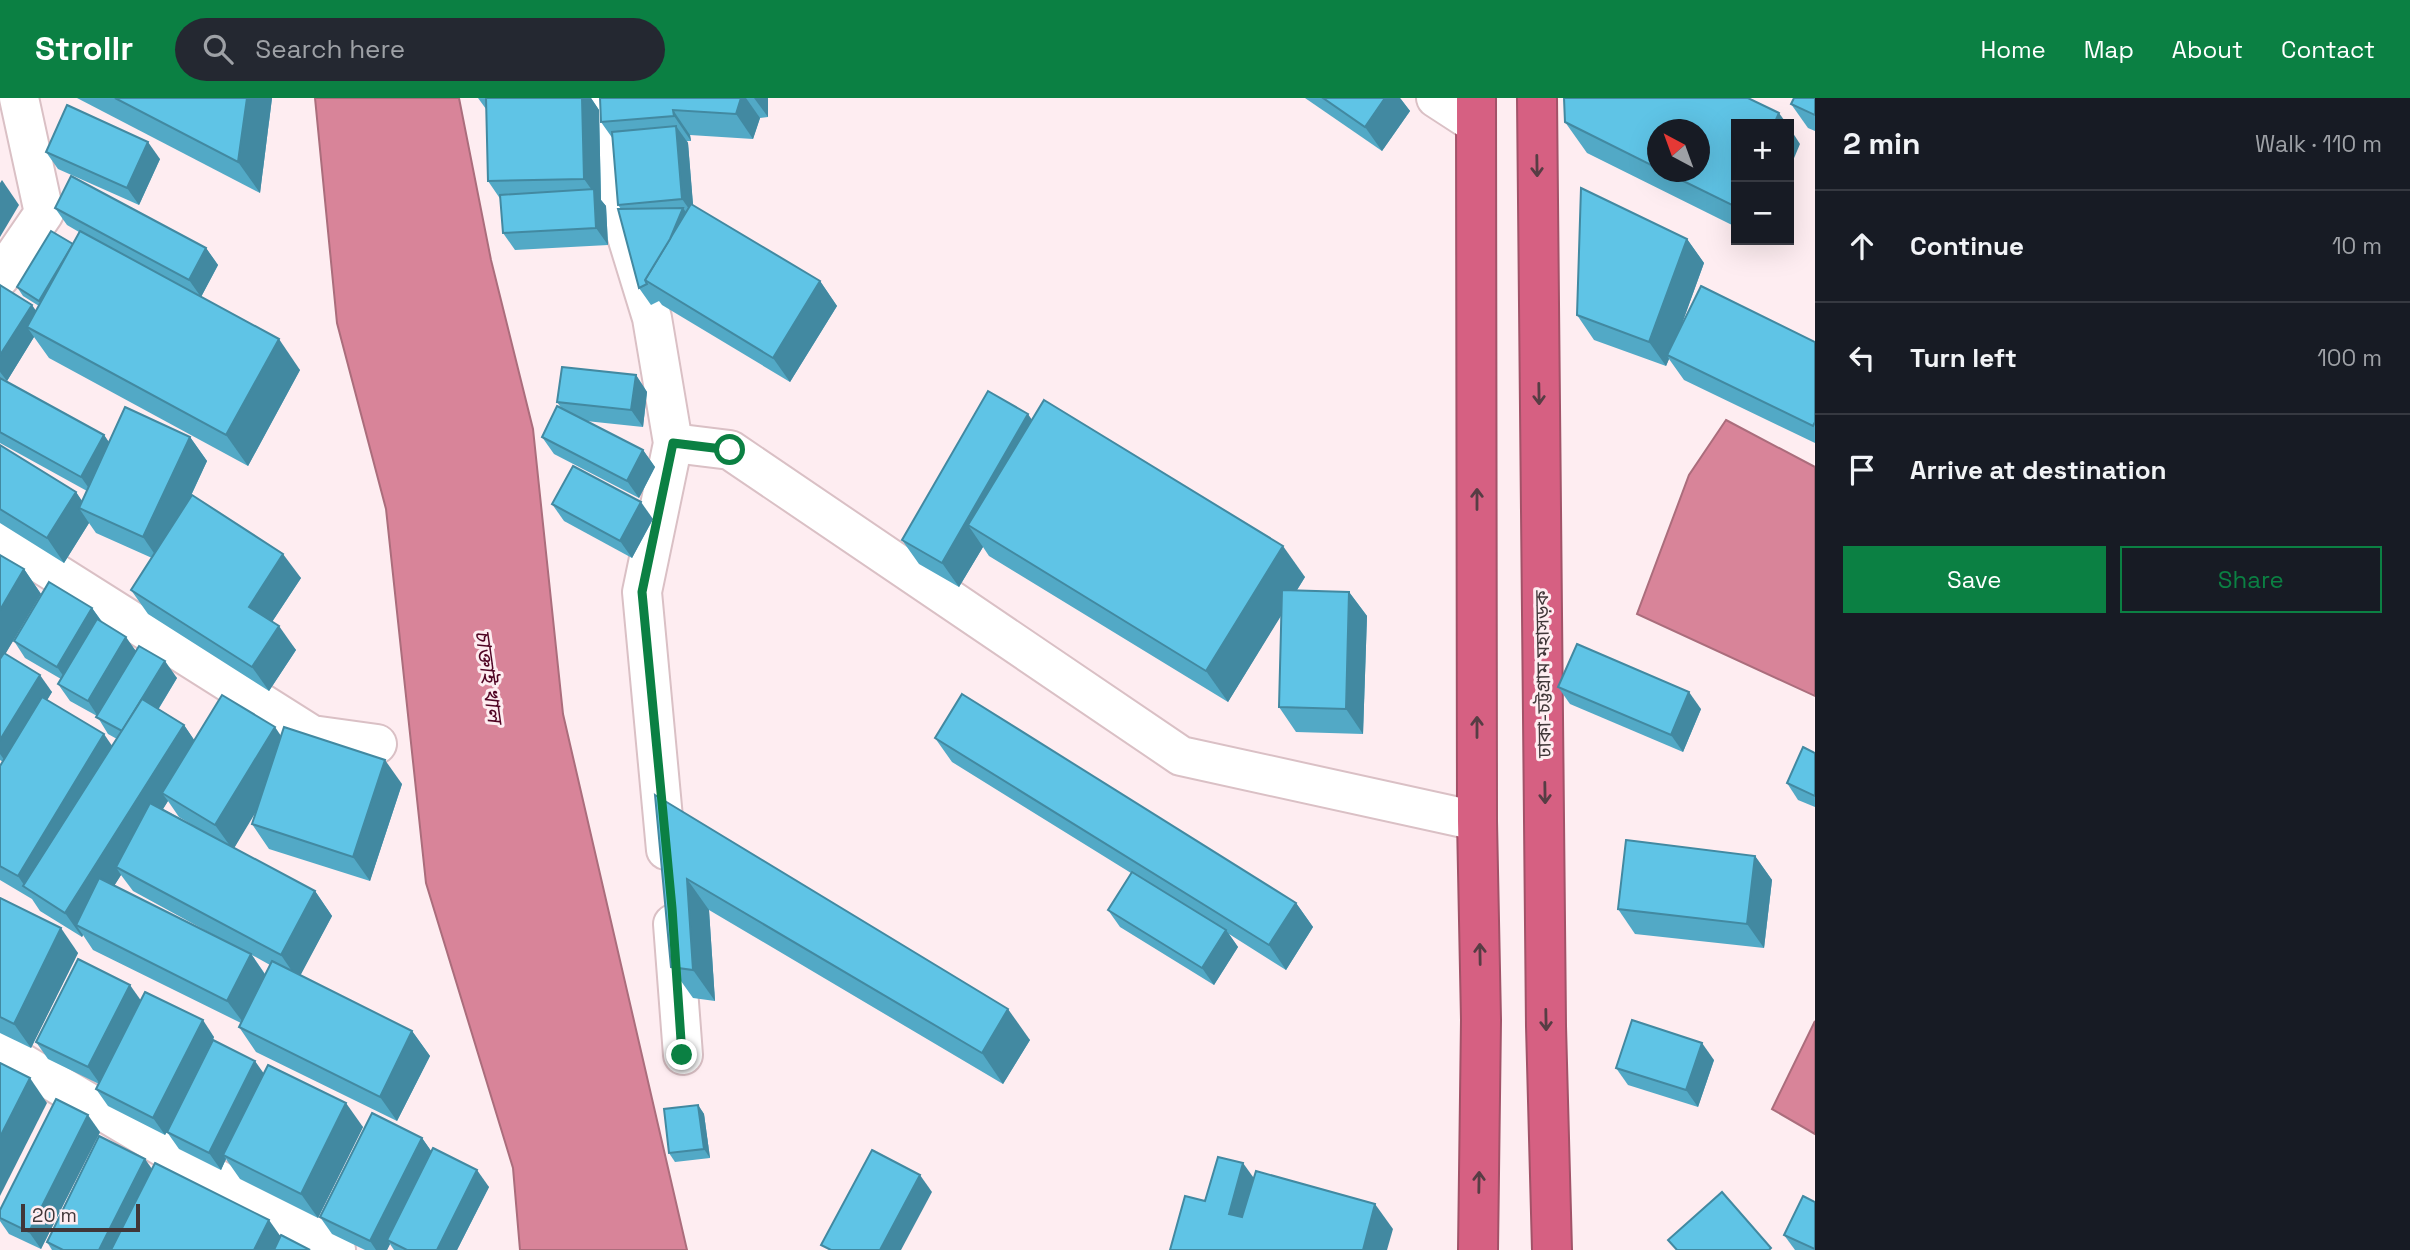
<!DOCTYPE html>
<meta charset="utf-8">
<style>
:root{--surface:#171b24;--page:#242831;--text:#f1f3f6;--muted:#9ea1a6;--line:#363941;--accent:#0b8043}
body{margin:0;font-family:"Space Grotesk","Noto Sans Bengali",sans-serif;background:var(--page);color:var(--text)}
.controls{position:absolute;right:21px;top:21px;display:grid;overflow:hidden;border-radius:0px;box-shadow:0 7px 28px #0002}
.controls button{width:63px;height:63px;display:grid;place-items:center;padding:0;border:0;border-bottom:2px solid var(--line);background:var(--surface);color:var(--text);font:35px sans-serif}
.compass{position:absolute;left:1647px;top:21px;width:63px;height:63px;border-radius:50%;background:var(--surface);box-shadow:0 7px 28px #0002;rotate:319deg}
.scale{position:absolute;left:21px;bottom:18px;width:119px;box-sizing:border-box;padding-left:7px;border:4px solid #413739;border-top:0;font-size:19px;line-height:24px;white-space:nowrap;color:#413739;-webkit-text-stroke:5px #feedf1;paint-order:stroke}
.stop{position:absolute;width:21px;height:21px;margin:-16px;border:5px solid #0b8043;border-radius:50%;background:#fff}
.stop.end{background:#0b8043;border-color:#fff;box-shadow:0 2px 7px #0008}
.list{margin:0;padding:0;list-style:none}
h2{display:flex;justify-content:space-between;align-items:center;height:91px;margin:0;padding:0 28px;font-size:30px}
h2 small{font-size:23px;font-weight:400;color:var(--muted)}
.list li{display:grid;grid-template-columns:46px 1fr auto;gap:21px;align-items:center;box-sizing:border-box;height:112px;padding:0 28px;border-top:2px solid var(--line)}
.list b{display:block;font-size:26px;white-space:nowrap}
.list em{font-size:23px;font-style:normal;color:var(--muted)}
.actions{display:flex;gap:14px;padding:21px 28px}
.actions a{flex:1;padding:16px 0;border:2px solid var(--accent);border-radius:0px;text-align:center;font-size:24px;color:var(--accent)}
.actions .main{background:var(--accent);color:#fff}
.icon{flex:none;width:38px;height:38px;fill:none;stroke:currentColor;stroke-width:2;stroke-linecap:round;stroke-linejoin:round}
.map{position:relative;flex:none;width:1815px;height:1152px;overflow:hidden}
header{display:flex;align-items:center;gap:42px;box-sizing:border-box;height:98px;padding:0 35px;background:var(--accent);color:#fff}
header strong{font-size:33px}
nav{display:flex;gap:38px;margin-inline-start:auto;font-size:24px}
.search{width:490px;height:63px;background:var(--page);display:flex;align-items:center;gap:18px;box-sizing:border-box;padding:0 24px;border-radius:38px;color:var(--muted);font-size:26px}
main{display:flex}
aside{flex:1;background:var(--surface)}
.map>svg:first-child{display:block}
.water{fill:#d88499;stroke:#ab6d7c;stroke-width:2}
.lines{fill:none;stroke-linecap:round;stroke-linejoin:round}
.street-casing{stroke:#dac0c5;stroke-width:42}
.highway-casing{stroke:#a25268;stroke-width:42}
.street{stroke:#fff;stroke-width:38}
.highway{stroke:#d66082;stroke-width:38}
.wall{fill:#52a9c6;fill-rule:evenodd}
.shaded-wall{fill:#4289a1}
.building{fill:#5fc4e6;stroke:#4289a1;stroke-width:2}
.oneway{stroke:#573d44}
.route{stroke:#0b8043;stroke-width:9}
.labels{text-anchor:middle;dominant-baseline:central;stroke-width:6;stroke-linejoin:round;paint-order:stroke}
.street-label{font-size:19px;fill:#413739;stroke:#feedf1}
.water-label{font-size:21px;font-style:italic;fill:#500423;stroke:#feedf1}
</style>
<header>
<strong>Strollr</strong>
<div class="search"><svg class="icon" aria-label="search" viewBox="0 0 24 24"><circle cx="10" cy="10" r="6"/><path d="M15 15l6 6"/></svg>Search here</div>
<nav><a>Home</a><a>Map</a><a>About</a><a>Contact</a></nav>
</header>
<main>
<div class="map">
<svg width="1815" height="1152" viewBox="0 0 1815 1152">
<rect width="100%" height="100%" fill="#feedf1"/>
<g class="water">
<polygon points="315,0 459,0 491,162 533,331 563,616 687,1152 520,1152 513,1070 426,785 386,411 337,225"/>
<polygon points="1726,322 1815,369 1815,598 1637,516 1689,377"/>
<polygon points="1815,923 1815,1036 1772,1011"/>
</g>
<g class="lines">
<g class="street-casing">
<g id="street">
<polyline points="606,0 608,34 620,116 652,220 673,345 642,494 666,752"/>
<polyline points="1436,0 1476,26"/>
<polyline points="0,179 44,115 19,0"/>
<polyline points="673,345 730,352 1181,658 1477,723"/>
<polyline points="0,440 312,637 377,646"/>
<polyline points="673,826 683,957"/>
<polyline points="0,952 336,1152"/>
</g>
</g>
<g class="highway-casing">
<g id="highway">
<polyline points="1476,0 1477,723 1481,922 1478,1152"/>
<polyline points="1537,0 1546,928 1552,1152"/>
</g>
</g>
<use href="#street" class="street"/>
<use href="#highway" class="highway"/>
</g>
<g class="wall">
<polygon points="77,0 272,0 260,95"/>
<polygon points="478,0 591,0 599,12 601,102 606,108 608,147 515,152 503,135 501,102 488,83 486,11"/>
<polygon points="600,0 768,0 768,19 760,20 753,41 690,37 691,43 687,43 688,45 693,108 820,183 837,208 790,284 662,207 659,203 651,207 639,190 621,111 618,107 613,41 601,24"/>
<polygon points="1305,0 1400,0 1410,13 1382,53"/>
<polygon points="1815,0 1815,33 1808,30 1791,6"/>
<path d="M1565,24L1736,26V129L1587,55ZM1657,32L1699,74H1657Z"/>
<polygon points="46,54 160,61 139,107 58,71"/>
<polygon points="55,110 206,150 218,167 201,199 142,167 300,272 248,368 49,260 34,239 7,283 0,279 0,187 36,213 39,208 23,198 17,189 73,146 79,134 67,127"/>
<polygon points="1687,141 1704,165 1681,228 1815,244 1815,345 1684,282 1669,261 1666,268 1594,242 1577,217"/>
<polygon points="636,277 647,294 643,329 586,323 643,352 655,369 639,400 554,356 542,339 562,311 557,304"/>
<polygon points="0,280 104,337 109,345 190,339 207,363 189,402 301,480 272,524 296,552 269,593 148,516 131,492 152,460 96,435 89,425 64,465 0,425 0,347 76,394 82,404 87,393 0,345"/>
<polygon points="1032,322 1305,479 1297,492 1349,494 1367,518 1363,636 1296,634 1279,609 1281,517 1228,604 989,458 983,449 959,489 919,466 902,442"/>
<polygon points="552,406 653,421 632,460 564,423"/>
<path d="M0,457L24,471L41,496L5,556L52,594L47,602L112,648L117,641L108,636L97,618L70,603L58,586L61,581L25,560L14,543L92,510L103,525L136,553L177,580L158,612L184,627L194,642L281,638L402,686L370,783L269,751L252,726L256,712L234,750L315,793L332,818L300,877L412,933L430,958L397,1023L256,954L239,929L241,925L93,852L83,837L82,839L40,813L32,801L0,782V668L3,664L0,662ZM168,703L179,719L194,728L163,711ZM121,777L133,793L232,847L114,788ZM252,857L270,867L265,876Z"/>
<polygon points="1558,589 1701,611 1683,654 1570,606"/>
<polygon points="935,640 1296,805 1313,829 1286,872 1229,836 1238,849 1214,887 1120,829 1108,812 1131,775 952,664"/>
<polygon points="1815,655 1815,709 1798,702 1787,685"/>
<polygon points="655,697 1030,942 1003,986 709,812 715,903 693,900 671,869"/>
<polygon points="1755,758 1772,782 1764,850 1635,836 1618,811"/>
<polygon points="0,800 78,855 31,950 0,935"/>
<polygon points="141,902 214,939 213,942 264,976 363,1029 318,1120 240,1081 226,1061 221,1072 179,1051 167,1034 165,1037 108,1008 96,991 99,986 48,961 36,944"/>
<polygon points="1714,962 1698,1009 1628,987 1616,970"/>
<polygon points="698,1007 704,1016 710,1060 675,1064 669,1055"/>
<polygon points="100,1034 41,1151 9,1136 0,1123 0,1112"/>
<polygon points="422,1040 431,1053 489,1089 457,1152 394,1152 390,1146 387,1152 365,1152 332,1136 320,1119"/>
<polygon points="152,1071 281,1138 310,1152 52,1152 47,1144"/>
<polygon points="1815,1104 1815,1152 1795,1152 1784,1137"/>
</g>
<g class="shaded-wall">
<polygon points="247,0 272,0 260,95 238,64"/>
<polygon points="582,0 591,0 599,12 601,102 606,108 608,147 596,130 594,95 584,81"/>
<polygon points="741,0 746,0 760,20 753,41 736,16"/>
<polygon points="754,0 768,0 768,19"/>
<polygon points="1385,0 1400,0 1410,13 1382,53 1365,29"/>
<polygon points="673,12 690,37 691,43 674,18"/>
<polygon points="1779,15 1787,26 1774,26"/>
<polygon points="676,28 688,45 694,118 682,101"/>
<polygon points="1789,29 1800,46 1789,72"/>
<polygon points="148,44 160,61 139,107 127,90"/>
<polygon points="2,82 19,107 0,139 0,85"/>
<polygon points="683,110 695,127 650,185"/>
<polygon points="1687,141 1704,165 1670,259 1667,257 1669,261 1666,268 1649,244"/>
<polygon points="73,146 45,211 39,203"/>
<polygon points="206,150 218,167 201,199 189,182"/>
<polygon points="820,183 837,208 790,284 773,260"/>
<polygon points="32,207 44,224 27,229 34,239 7,283 0,274 0,257"/>
<polygon points="279,241 300,272 248,368 226,337"/>
<polygon points="636,277 647,294 643,329 631,312"/>
<polygon points="1028,316 1045,341 968,427 983,449 959,489 942,465"/>
<polygon points="104,337 116,354 93,396 81,379"/>
<polygon points="190,339 207,363 160,464 143,439"/>
<polygon points="643,352 655,369 639,400 627,383"/>
<polygon points="76,394 91,416 79,410 89,425 64,465 47,440"/>
<polygon points="641,404 653,421 632,460 620,443"/>
<polygon points="1283,448 1305,479 1228,604 1206,573"/>
<polygon points="283,456 301,480 266,533 249,509"/>
<polygon points="24,471 41,496 0,565 0,512"/>
<polygon points="1349,494 1367,518 1363,636 1346,611"/>
<polygon points="92,510 104,527 69,586 57,569"/>
<polygon points="279,528 296,552 269,593 252,569"/>
<polygon points="126,539 138,556 99,620 88,603"/>
<polygon points="165,563 177,580 134,651 122,634"/>
<polygon points="40,577 52,594 8,667 0,656 0,642"/>
<polygon points="1689,594 1701,611 1683,654 1671,637"/>
<polygon points="184,627 201,652 162,695 168,703 124,773 116,769 121,777 86,832 76,827 83,837 82,839 65,815"/>
<polygon points="275,629 292,654 233,752 215,727"/>
<polygon points="104,636 121,661 26,790 18,778"/>
<polygon points="385,662 402,686 370,783 353,759"/>
<polygon points="1755,758 1772,782 1764,850 1747,826"/>
<polygon points="687,781 709,812 715,903 693,872"/>
<polygon points="315,793 332,818 298,882 281,857"/>
<polygon points="1296,805 1313,829 1286,872 1269,847"/>
<polygon points="61,830 78,855 31,950 14,926"/>
<polygon points="1226,832 1238,849 1214,887 1202,870"/>
<polygon points="251,856 268,881 245,927 227,903"/>
<polygon points="130,887 142,904 100,986 88,969"/>
<polygon points="1008,911 1030,942 1003,986 982,955"/>
<polygon points="203,922 214,939 165,1037 153,1020"/>
<polygon points="412,933 430,958 397,1023 380,999"/>
<polygon points="1702,945 1714,962 1698,1009 1686,992"/>
<polygon points="255,963 267,980 223,1057 226,1061 221,1072 209,1055"/>
<polygon points="30,980 47,1005 0,1098 0,1039"/>
<polygon points="346,1005 363,1029 318,1120 301,1096"/>
<polygon points="698,1007 704,1016 710,1060 704,1051"/>
<polygon points="88,1017 100,1034 41,1151 29,1134"/>
<polygon points="422,1040 434,1057 387,1142 390,1146 387,1152 376,1152 370,1143"/>
<polygon points="145,1061 157,1078 119,1152 99,1152"/>
<polygon points="1243,1065 1261,1090 1246,1140 1229,1116"/>
<polygon points="477,1072 489,1089 457,1152 437,1152"/>
<polygon points="920,1077 932,1094 901,1152 880,1152"/>
<polygon points="1375,1106 1393,1131 1387,1152 1363,1152"/>
<polygon points="269,1122 286,1146 283,1152 254,1152"/>
</g>
<g class="building">
<polygon points="115,0 247,0 238,64"/>
<polygon points="486,0 582,0 584,81 488,83"/>
<polygon points="600,0 741,0 736,16 673,12 674,18 601,24"/>
<polygon points="1323,0 1385,0 1365,29"/>
<polygon points="1564,0 1748,0 1779,15 1774,26 1736,26 1736,109 1665,74 1699,74 1699,32 1657,32 1657,70 1565,24"/>
<polygon points="1794,0 1815,0 1815,17 1791,6"/>
<polygon points="67,7 148,44 127,90 46,54"/>
<polygon points="676,28 682,101 618,107 612,34"/>
<polygon points="71,78 206,150 189,182 55,110"/>
<polygon points="1581,90 1687,141 1649,244 1577,217"/>
<polygon points="594,91 596,130 503,135 500,97"/>
<polygon points="691,106 820,183 773,260 645,182"/>
<polygon points="683,110 670,141 645,182 647,186 639,190 618,111"/>
<polygon points="51,133 73,146 39,203 17,189"/>
<polygon points="80,133 279,241 226,337 27,229"/>
<polygon points="0,187 32,207 0,257"/>
<polygon points="1701,188 1815,244 1815,324 1813,328 1667,257"/>
<polygon points="562,269 636,277 631,312 557,304"/>
<polygon points="0,280 104,337 81,379 0,334"/>
<polygon points="988,293 1028,316 942,465 902,442"/>
<polygon points="1044,302 1283,448 1206,573 968,427"/>
<polygon points="557,308 643,352 627,383 542,339"/>
<polygon points="125,309 190,339 143,439 79,410"/>
<polygon points="0,347 76,394 47,440 0,411"/>
<polygon points="573,368 641,404 620,443 552,406"/>
<polygon points="192,397 283,456 249,509 279,528 252,569 131,492"/>
<polygon points="0,457 24,471 0,512"/>
<polygon points="49,484 92,510 57,569 14,543"/>
<polygon points="1282,492 1349,494 1346,611 1279,609"/>
<polygon points="97,521 126,539 88,603 58,586"/>
<polygon points="1577,546 1689,594 1671,637 1558,589"/>
<polygon points="139,548 165,563 122,633 96,619"/>
<polygon points="4,555 40,577 0,642 0,561"/>
<polygon points="962,596 1296,805 1269,847 935,640"/>
<polygon points="222,597 275,629 215,727 162,695"/>
<polygon points="42,599 104,636 18,778 0,768 0,668"/>
<polygon points="142,601 184,627 65,815 23,788"/>
<polygon points="284,629 385,662 353,759 252,726"/>
<polygon points="1803,649 1815,655 1815,698 1787,685"/>
<polygon points="655,697 1008,911 982,955 687,781 693,872 671,869"/>
<polygon points="150,705 315,793 281,857 116,769"/>
<polygon points="1626,742 1755,758 1747,826 1618,811"/>
<polygon points="1132,774 1226,832 1202,870 1108,812"/>
<polygon points="99,780 251,856 227,903 76,827"/>
<polygon points="0,800 61,830 14,926 0,919"/>
<polygon points="78,861 130,887 88,969 36,944"/>
<polygon points="272,863 412,933 380,999 239,929"/>
<polygon points="145,894 203,922 153,1020 96,991"/>
<polygon points="1632,922 1702,945 1686,992 1616,970"/>
<polygon points="213,942 255,963 209,1055 167,1034"/>
<polygon points="0,965 30,980 0,1039"/>
<polygon points="268,967 346,1005 301,1096 223,1057"/>
<polygon points="56,1001 88,1017 29,1134 0,1120 0,1112"/>
<polygon points="698,1007 704,1051 669,1055 664,1011"/>
<polygon points="372,1015 422,1040 370,1143 320,1119"/>
<polygon points="99,1038 145,1061 99,1152 63,1152 47,1144"/>
<polygon points="433,1050 477,1072 437,1152 407,1152 387,1142"/>
<polygon points="872,1052 920,1077 880,1152 831,1152 821,1147"/>
<polygon points="1218,1059 1243,1065 1229,1116 1242,1119 1256,1073 1375,1106 1363,1152 1170,1152 1185,1098 1205,1103"/>
<polygon points="155,1065 269,1122 254,1152 111,1152"/>
<polygon points="1722,1094 1771,1150 1769,1152 1677,1152 1668,1142"/>
<polygon points="1803,1098 1815,1104 1815,1151 1784,1137"/>
<polygon points="281,1137 310,1152 274,1152"/>
</g>
<defs><path id="oneway-shaft" d="M-6 0H5M1.5-3L5.5 0L1.5 3" fill="none" stroke-width="1.6" stroke-linecap="round" stroke-linejoin="round" transform="scale(1.75)"/></defs>
<g class="oneway">
<use href="#oneway-shaft" transform="translate(1537 68) rotate(89)"/>
<use href="#oneway-shaft" transform="translate(1539 296) rotate(89)"/>
<use href="#oneway-shaft" transform="translate(1477 401) rotate(-90)"/>
<use href="#oneway-shaft" transform="translate(1477 629) rotate(-90)"/>
<use href="#oneway-shaft" transform="translate(1545 695) rotate(89)"/>
<use href="#oneway-shaft" transform="translate(1480 856) rotate(-91)"/>
<use href="#oneway-shaft" transform="translate(1546 922) rotate(89)"/>
<use href="#oneway-shaft" transform="translate(1479 1084) rotate(-89)"/>
</g>
<g class="lines">
<polyline class="route" points="682,957 672,810 642,494 673,345 730,352"/>
</g>
<g class="labels">
<g class="street-label">
<text transform="translate(1543 576) rotate(-91)">ঢাকা-চট্টগ্রাম মহাসড়ক</text>
</g>
<g class="water-label">
<text transform="translate(489 578) rotate(82)">চাক্তাই খাল</text>
</g>
</g>
</svg>
<div class="controls">
<button>+</button>
<button>−</button>
</div>
<svg class="compass" viewBox="-18 -18 36 36"><path d="M0-13l5 13h-10z" fill="#e53935"/><path d="M0 13l5-13h-10z" fill="#9ea1a6"/></svg>
<div class="scale">20 m</div>
<div class="stop" style="left:730px;top:352px"></div>
<div class="stop end" style="left:682px;top:957px"></div>
</div>
<aside>
<h2>2 min<small>Walk · 110 m</small></h2>
<ul class="list">
<li><svg class="icon" aria-label="ahead" viewBox="0 0 24 24"><path d="M12 20V5M6 11l6-6 6 6"/></svg><div><b>Continue</b></div><em>10 m</em></li>
<li><svg class="icon" aria-label="left" viewBox="0 0 24 24"><path d="M17 20v-9H6M10 6l-5 5 5 5"/></svg><div><b>Turn left</b></div><em>100 m</em></li>
<li><svg class="icon" aria-label="arrive" viewBox="0 0 24 24"><path d="M6 21V4h12l-3 4 3 4H6"/></svg><div><b>Arrive at destination</b></div></li>
</ul>
<div class="actions"><a class="main">Save</a><a>Share</a></div>
</aside>
</main>
